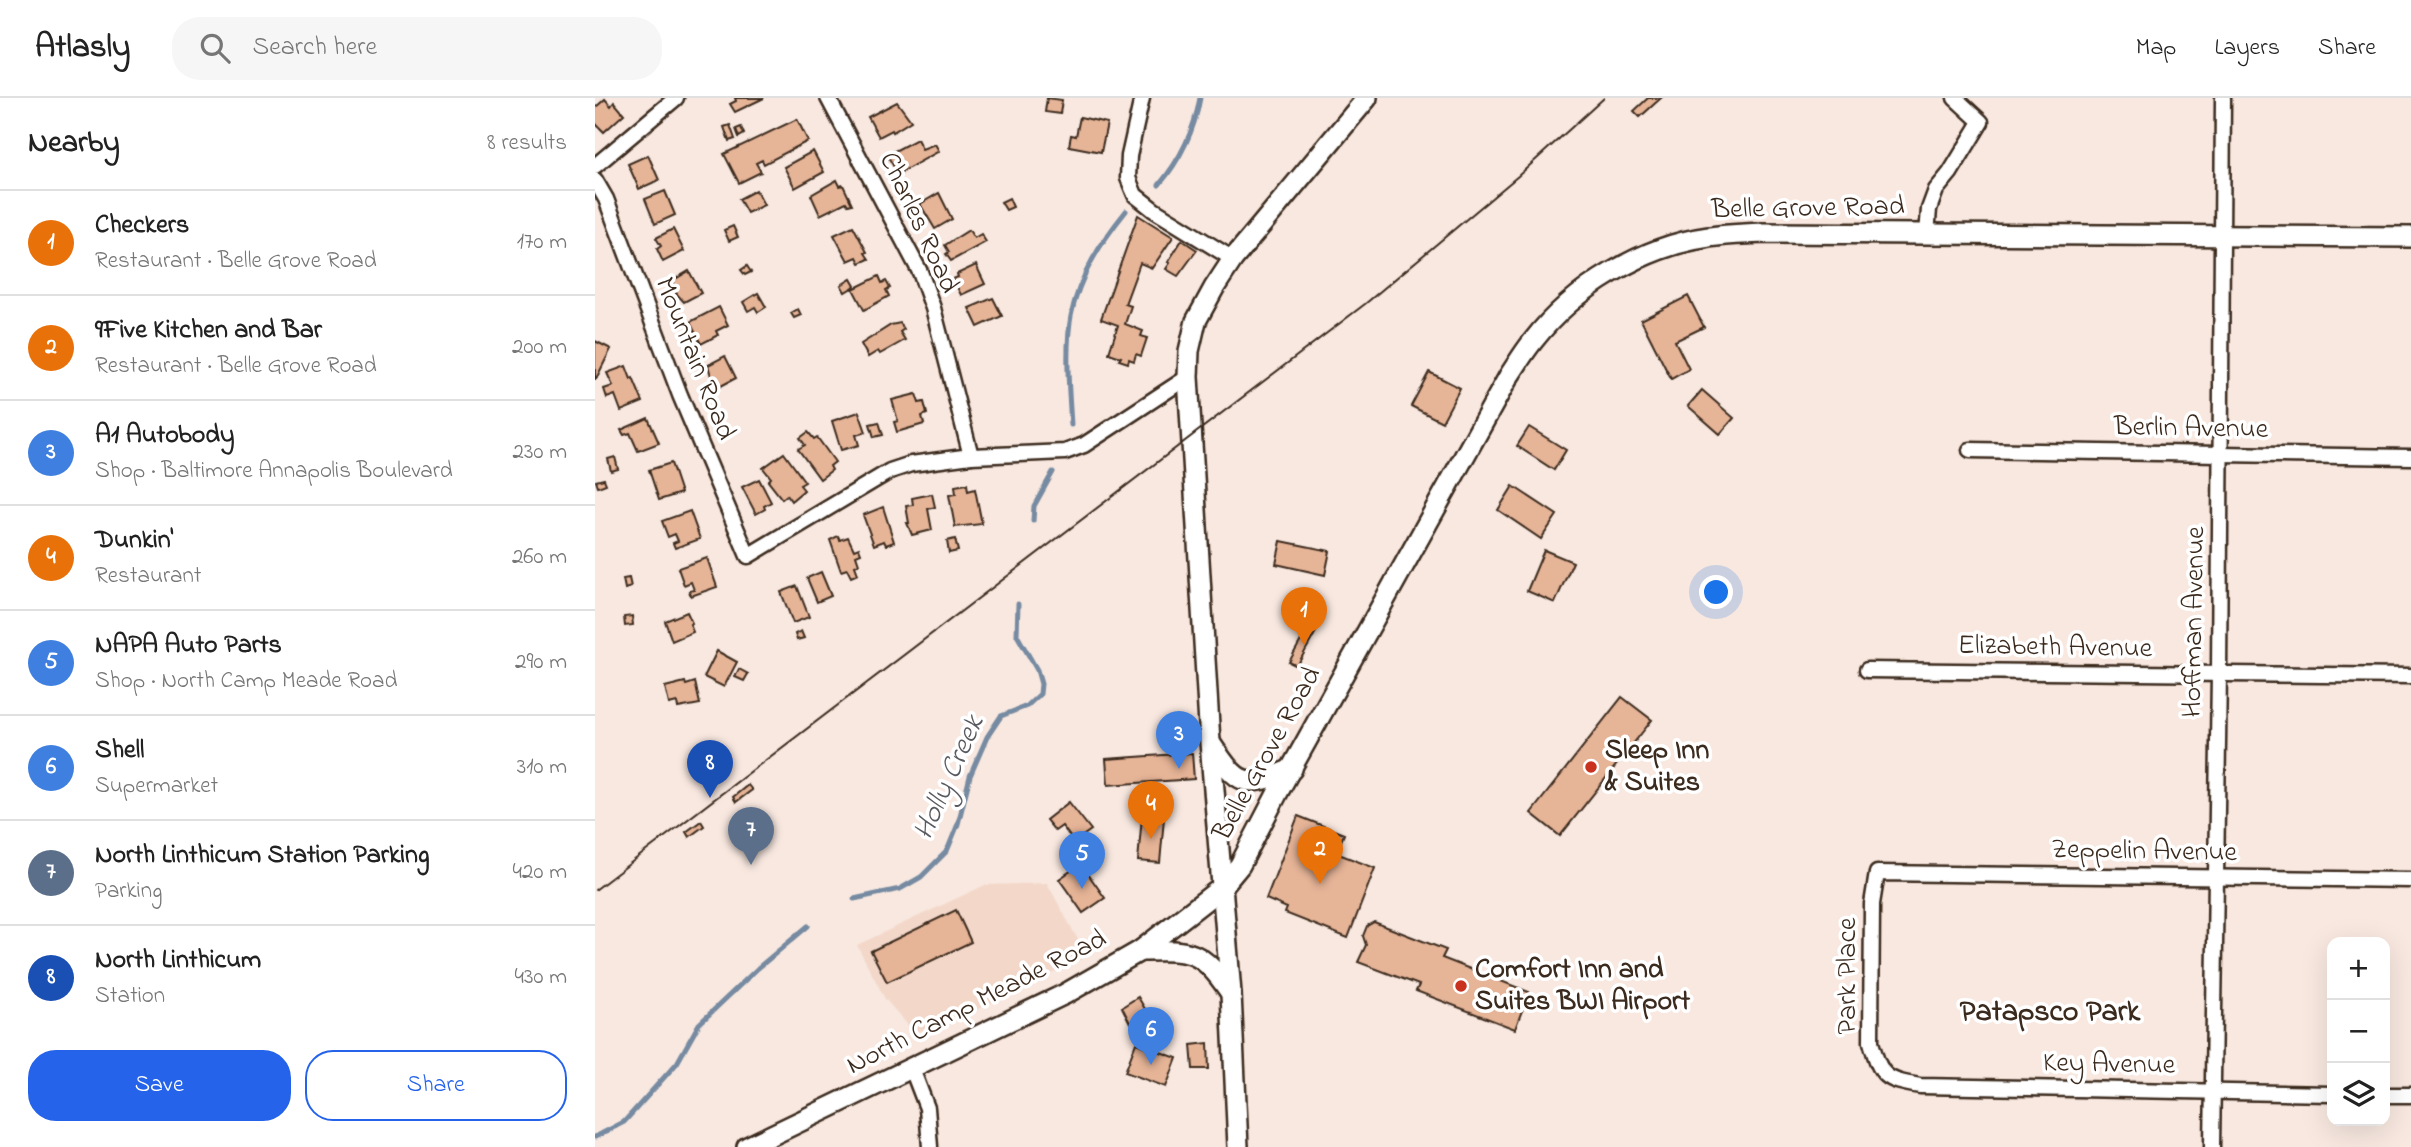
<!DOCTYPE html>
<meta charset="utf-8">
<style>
:root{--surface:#fff;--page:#f6f6f6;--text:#222;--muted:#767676;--line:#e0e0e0;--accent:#2563eb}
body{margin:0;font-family:"Indie Flower",sans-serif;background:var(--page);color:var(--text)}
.controls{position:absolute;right:21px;bottom:21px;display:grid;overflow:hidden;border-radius:14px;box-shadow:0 7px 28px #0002}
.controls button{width:63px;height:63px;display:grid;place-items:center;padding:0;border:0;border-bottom:2px solid var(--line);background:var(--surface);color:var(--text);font:35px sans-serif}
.you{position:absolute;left:1122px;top:495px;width:24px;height:24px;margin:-18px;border:5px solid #fff;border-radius:50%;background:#1a73e8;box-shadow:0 0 0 10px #1a73e833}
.badge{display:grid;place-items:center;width:46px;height:46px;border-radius:50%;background:var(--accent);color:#fff;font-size:23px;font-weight:700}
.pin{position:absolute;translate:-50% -58px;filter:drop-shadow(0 2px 4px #0008)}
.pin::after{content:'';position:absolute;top:37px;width:24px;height:21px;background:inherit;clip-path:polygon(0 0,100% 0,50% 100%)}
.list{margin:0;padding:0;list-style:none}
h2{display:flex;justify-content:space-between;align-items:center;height:91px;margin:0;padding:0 28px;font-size:30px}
h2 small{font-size:23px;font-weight:400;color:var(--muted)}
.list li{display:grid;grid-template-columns:46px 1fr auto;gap:21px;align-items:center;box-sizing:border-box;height:105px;padding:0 28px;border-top:2px solid var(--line)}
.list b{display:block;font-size:26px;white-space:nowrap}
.list p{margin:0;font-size:23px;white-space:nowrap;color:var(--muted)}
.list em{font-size:23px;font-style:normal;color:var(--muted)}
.actions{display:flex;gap:14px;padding:21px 28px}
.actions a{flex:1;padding:16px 0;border:2px solid var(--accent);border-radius:28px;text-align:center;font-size:24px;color:var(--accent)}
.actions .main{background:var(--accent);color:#fff}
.icon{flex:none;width:38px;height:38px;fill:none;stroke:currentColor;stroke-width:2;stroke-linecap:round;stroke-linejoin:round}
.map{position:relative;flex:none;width:1816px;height:1049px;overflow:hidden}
header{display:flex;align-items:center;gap:42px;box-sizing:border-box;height:98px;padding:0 35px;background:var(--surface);border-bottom:2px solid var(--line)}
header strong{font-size:33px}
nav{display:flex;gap:38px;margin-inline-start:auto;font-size:24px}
.search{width:490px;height:63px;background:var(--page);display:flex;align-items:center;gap:18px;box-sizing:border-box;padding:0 24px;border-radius:28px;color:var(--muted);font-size:26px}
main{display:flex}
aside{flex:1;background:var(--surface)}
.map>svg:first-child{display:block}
.built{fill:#f3d8ca}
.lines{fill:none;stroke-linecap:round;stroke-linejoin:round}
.stream{stroke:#768aa1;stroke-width:5}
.building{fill:#e6b497;stroke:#3b2a1e;stroke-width:2}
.minor-casing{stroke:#3b2a1e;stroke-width:19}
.secondary-casing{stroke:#3b2a1e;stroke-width:24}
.minor{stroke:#fff;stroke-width:14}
.secondary{stroke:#fff;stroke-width:19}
.tram{stroke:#3b2a1e;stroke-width:2}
.poi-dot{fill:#c8321e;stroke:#fff;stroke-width:2.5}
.labels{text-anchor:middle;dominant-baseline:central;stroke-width:7;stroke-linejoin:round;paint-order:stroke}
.street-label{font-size:28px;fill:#3b2a1e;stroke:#fff}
.poi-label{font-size:28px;font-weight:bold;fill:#3b2a1e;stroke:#fff;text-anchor:start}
.water-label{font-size:30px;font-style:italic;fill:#595a5f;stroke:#fff}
.neighbourhood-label{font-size:30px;font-weight:bold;fill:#3b2a1e;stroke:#fff}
</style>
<header>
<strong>Atlasly</strong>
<div class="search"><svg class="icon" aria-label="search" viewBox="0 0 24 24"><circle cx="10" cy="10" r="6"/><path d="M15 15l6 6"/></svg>Search here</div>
<nav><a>Map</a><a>Layers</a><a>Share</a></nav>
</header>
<main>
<aside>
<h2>Nearby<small>8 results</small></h2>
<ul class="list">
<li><span class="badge" style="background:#e8710a">1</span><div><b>Checkers</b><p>Restaurant · Belle Grove Road</p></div><em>170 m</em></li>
<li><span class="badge" style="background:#e8710a">2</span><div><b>9Five Kitchen and Bar</b><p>Restaurant · Belle Grove Road</p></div><em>200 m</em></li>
<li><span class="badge" style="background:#3f7fe0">3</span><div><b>A1 Autobody</b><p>Shop · Baltimore Annapolis Boulevard</p></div><em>230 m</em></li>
<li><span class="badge" style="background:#e8710a">4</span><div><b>Dunkin'</b><p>Restaurant</p></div><em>260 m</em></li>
<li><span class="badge" style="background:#3f7fe0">5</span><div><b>NAPA Auto Parts</b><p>Shop · North Camp Meade Road</p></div><em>290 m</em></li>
<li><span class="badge" style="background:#3f7fe0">6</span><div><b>Shell</b><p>Supermarket</p></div><em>310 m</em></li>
<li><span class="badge" style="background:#5c6f8a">7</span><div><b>North Linthicum Station Parking</b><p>Parking</p></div><em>420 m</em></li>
<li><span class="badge" style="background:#1a4fb4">8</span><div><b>North Linthicum</b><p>Station</p></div><em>430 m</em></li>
</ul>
<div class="actions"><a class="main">Save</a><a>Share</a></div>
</aside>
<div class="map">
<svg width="1816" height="1049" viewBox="0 0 1816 1049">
<rect width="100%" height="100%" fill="#f8e8e0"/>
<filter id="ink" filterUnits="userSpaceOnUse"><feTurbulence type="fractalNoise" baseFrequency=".0143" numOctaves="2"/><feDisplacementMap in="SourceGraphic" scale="14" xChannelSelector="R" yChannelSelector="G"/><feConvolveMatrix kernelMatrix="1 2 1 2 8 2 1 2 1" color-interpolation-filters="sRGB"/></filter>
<g filter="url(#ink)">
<polygon class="built" points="452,785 492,858 340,932 321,933 311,925 290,901 262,847 390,787"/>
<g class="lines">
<g class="stream">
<path d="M564,87C586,61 599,34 605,0"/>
<path d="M476,327C474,294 470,250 476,218C484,178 506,144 531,113"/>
<polyline points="438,423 439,408 458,374"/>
<polyline points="259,801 305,791 326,779 352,753 363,726 375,678 392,639 406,618 432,608 445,596 446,586 442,572 422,537 423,506"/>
<polyline points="0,1039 29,1024 82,965 104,926 163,870 213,828"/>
</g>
</g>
<g class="building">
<polygon points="140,0 169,0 140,14 135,6 141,3"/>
<polygon points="452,0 467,2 465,16 450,14"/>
<polygon points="1053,0 1066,0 1045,19 1039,13"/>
<polygon points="10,1 16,8 19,4 29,16 9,34 0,25 0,10"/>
<polygon points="302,4 316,23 298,34 297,32 284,39 273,19"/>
<polygon points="485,19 512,25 506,54 474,48 476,37 481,38"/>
<polygon points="202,21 213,43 169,66 167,62 161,65 166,74 144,85 129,56"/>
<polygon points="135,27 140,41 134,43 129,29"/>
<polygon points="146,29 149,36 144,39 141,31"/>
<polygon points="322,41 327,51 340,46 344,53 303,76 292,57"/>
<polygon points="218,53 229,74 200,90 189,69"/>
<polygon points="53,57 64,82 44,91 33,66"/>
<polygon points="242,82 245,88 248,87 257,106 253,107 251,104 225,117 216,97"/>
<polygon points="161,92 169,107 152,115 144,101"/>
<polygon points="70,93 80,117 60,126 50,101"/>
<polygon points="344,95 357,121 340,131 325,106"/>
<polygon points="414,100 418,109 411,112 406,104"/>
<polygon points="543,117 578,139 557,170 545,165 530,206 536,208 530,226 548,233 546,238 552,240 546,258 541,256 539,263 534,261 533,265 524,262 526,259 514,255 523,227 506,221"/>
<polygon points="138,128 143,139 134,143 129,132"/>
<polygon points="258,128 272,154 270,155 274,161 265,165 262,159 253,163 239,137"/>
<polygon points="78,131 89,153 68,164 62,151 66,148 61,140"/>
<polygon points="374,132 379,140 386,136 391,144 356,163 351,156 354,154 350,147"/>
<polygon points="587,142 602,152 583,178 571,171 575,165 573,164"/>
<polygon points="381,167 390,186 366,197 358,181 363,179 362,176"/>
<polygon points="152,168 156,174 150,177 146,172"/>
<polygon points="94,173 106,195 89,204 80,194 81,191 77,183"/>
<polygon points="284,178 287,185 291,183 295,190 291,192 294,198 269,212 258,191"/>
<polygon points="256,181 260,188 250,194 246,187"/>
<polygon points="163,195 171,209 163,214 160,209 153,213 148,204"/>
<polygon points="1093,198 1109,229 1080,243 1094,271 1076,281 1046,222"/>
<polygon points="398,200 407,218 383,229 374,210"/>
<polygon points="124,209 133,227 121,233 123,237 106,246 95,224"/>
<polygon points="203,211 206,217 199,220 196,215"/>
<polygon points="305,225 309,231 305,234 310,242 285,256 283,253 273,259 266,246 296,227"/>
<polygon points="0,243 16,251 1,281 0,281"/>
<polygon points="130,258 141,280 124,289 120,280 117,282 113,267"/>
<polygon points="31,268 36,281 38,280 48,304 26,313 20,297 12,300 9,291 18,288 12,275"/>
<polygon points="834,274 865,290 847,324 816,308"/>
<polygon points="1107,292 1139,320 1125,336 1093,308"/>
<polygon points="321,296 324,305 329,304 332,316 327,318 329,326 302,334 299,324 303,323 297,302"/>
<polygon points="264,314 271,334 261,337 264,347 246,352 237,323"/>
<polygon points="53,320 64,345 43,353 35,335 29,337 26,332"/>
<polygon points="284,324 288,337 279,339 275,326"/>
<polygon points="934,329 971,352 959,372 922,348"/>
<polygon points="213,334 219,341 222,339 240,364 235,368 237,372 225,381 203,351 210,347 205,340"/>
<polygon points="189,355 210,384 205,387 209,392 196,403 192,397 187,401 173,383 176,380 168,370"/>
<polygon points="20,359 23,371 16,373 13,361"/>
<polygon points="76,365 86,395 64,402 54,372"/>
<polygon points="9,381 11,386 3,389 1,383"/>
<polygon points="164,381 176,404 169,408 170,411 161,416 147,389"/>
<polygon points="372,386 373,393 380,391 387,426 360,429 354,397 361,396 360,388"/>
<polygon points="918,388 962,417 946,441 903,412"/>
<polygon points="337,396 340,409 333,411 337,432 317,437 312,425 314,425 311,408 318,407 317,400"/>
<polygon points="288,409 299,444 291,447 289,443 279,447 268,417"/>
<polygon points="95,413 105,441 80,450 78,445 83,443 80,436 73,439 67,423"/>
<polygon points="243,438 245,442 253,439 259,452 264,450 266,455 261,457 264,466 260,468 263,476 256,479 252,471 246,473 235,442"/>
<polygon points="360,441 363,453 354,455 352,443"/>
<polygon points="686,443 735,453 730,477 681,466"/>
<polygon points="949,452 978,464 960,505 932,493"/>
<polygon points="112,460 122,489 96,498 94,493 99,492 96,484 89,487 83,470"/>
<polygon points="226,474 236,498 222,504 212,480"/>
<polygon points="34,480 36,489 30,491 28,481"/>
<polygon points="202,488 214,519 198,525 186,494"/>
<polygon points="92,514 97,525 95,526 98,534 77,543 70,523"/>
<polygon points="37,518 38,527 30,528 29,519"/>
<polygon points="715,526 723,530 702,568 694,564"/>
<polygon points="206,533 209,540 202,542 200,536"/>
<polygon points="122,553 142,564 129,589 109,579"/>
<polygon points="144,571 153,576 149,583 140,579"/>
<polygon points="90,584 91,587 100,584 105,606 83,610 82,604 74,606 70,589"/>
<polygon points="1027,599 1057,622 965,738 936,715"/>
<polygon points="597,655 599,681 513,687 511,661"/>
<polygon points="153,687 157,692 141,704 138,699"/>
<polygon points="474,704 496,732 479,744 467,728 460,733 451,722"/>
<polygon points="547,718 569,720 565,765 543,763"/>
<polygon points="703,718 749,736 741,755 780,770 753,840 690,815 692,810 671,801"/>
<polygon points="106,723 109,728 94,739 91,734"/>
<polygon points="486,766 510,800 488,815 464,781"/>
<polygon points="361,812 376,844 292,884 276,853"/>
<polygon points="779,824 851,852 847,860 934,894 920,931 821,893 824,887 763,864 771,847 768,838 772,828"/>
<polygon points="543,899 553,916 535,925 527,909"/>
<polygon points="541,945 582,960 571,989 530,974"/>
<polygon points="613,945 614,971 598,971 596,947"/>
</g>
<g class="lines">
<g class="minor-casing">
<g id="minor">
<polyline points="233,0 325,174 338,210 376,358"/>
<polyline points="547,0 534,58 533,80 540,97 559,112 638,161"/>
<polyline points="0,68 81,0"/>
<polyline points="0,82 11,101 85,297 153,458 295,373 316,366 376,358 470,354 489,347 593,279"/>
<polyline points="1332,137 1334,111 1341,92 1355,75 1386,24 1360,0"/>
<polyline points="1375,352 1816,359"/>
<polyline points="1272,572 1816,578"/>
<polyline points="317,971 332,1010 335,1049"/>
<path d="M1737,996L1325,988C1289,982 1286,979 1276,944L1277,806L1282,775L1816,782"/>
<polyline points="1790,997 1816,997"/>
<polyline points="1617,1049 1624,576 1628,0"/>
</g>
</g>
<g class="secondary-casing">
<g id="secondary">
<path d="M616,646C644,688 649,691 697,671"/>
<path d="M545,853C595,852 605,850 635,894"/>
<path d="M152,1049L470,896L545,853L626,790L645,767L682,696L914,278C922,266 929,254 938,243C979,190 1048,148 1114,139C1132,136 1150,136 1167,135L1816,139"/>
<polyline points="643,1049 636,895 615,644 593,279 594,253 601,223 619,190 638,161 772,0"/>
</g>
</g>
<use href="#minor" class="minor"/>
<use href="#secondary" class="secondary"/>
<polyline class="tram" points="0,792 770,206 923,78 1009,0"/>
</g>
</g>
<g class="poi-dot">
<circle cx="996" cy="669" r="7"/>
<circle cx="866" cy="888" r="7"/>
</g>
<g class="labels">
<g class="street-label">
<text transform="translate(1213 111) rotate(-1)">Belle Grove Road</text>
<text transform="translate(323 125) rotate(65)">Charles Road</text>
<text transform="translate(99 261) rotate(68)">Mountain Road</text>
<text transform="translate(1596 331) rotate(1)">Berlin Avenue</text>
<text transform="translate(1600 524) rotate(-89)">Hoffman Avenue</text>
<text transform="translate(1460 550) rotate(1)">Elizabeth Avenue</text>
<text transform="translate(673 656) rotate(-61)">Belle Grove Road</text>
<text transform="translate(1549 754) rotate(1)">Zeppelin Avenue</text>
<text transform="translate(1253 878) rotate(-90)">Park Place</text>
<text transform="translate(382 905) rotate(-27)">North Camp Meade Road</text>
<text transform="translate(1514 967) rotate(1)">Key Avenue</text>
</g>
<g class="poi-label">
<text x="1010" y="653">Sleep Inn<tspan x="1010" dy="32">&amp; Suites</tspan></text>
<text x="880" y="872">Comfort Inn and<tspan x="880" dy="32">Suites BWI Airport</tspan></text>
</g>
<g class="water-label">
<text transform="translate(355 680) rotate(-66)">Holly Creek</text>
</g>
<g class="neighbourhood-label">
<text x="1455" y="915">Patapsco Park</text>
</g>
</g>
</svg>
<div class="controls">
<button>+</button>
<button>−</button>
<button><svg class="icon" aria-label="layers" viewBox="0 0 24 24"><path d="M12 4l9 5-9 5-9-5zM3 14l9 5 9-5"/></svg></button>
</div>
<div class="you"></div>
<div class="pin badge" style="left:709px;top:547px;background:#e8710a">1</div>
<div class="pin badge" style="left:725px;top:786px;background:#e8710a">2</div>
<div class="pin badge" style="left:584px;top:671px;background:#3f7fe0">3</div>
<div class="pin badge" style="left:556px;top:741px;background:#e8710a">4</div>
<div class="pin badge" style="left:487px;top:791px;background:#3f7fe0">5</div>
<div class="pin badge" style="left:556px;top:967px;background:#3f7fe0">6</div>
<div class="pin badge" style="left:156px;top:767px;background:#5c6f8a">7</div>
<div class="pin badge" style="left:115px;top:700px;background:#1a4fb4">8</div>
</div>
</main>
